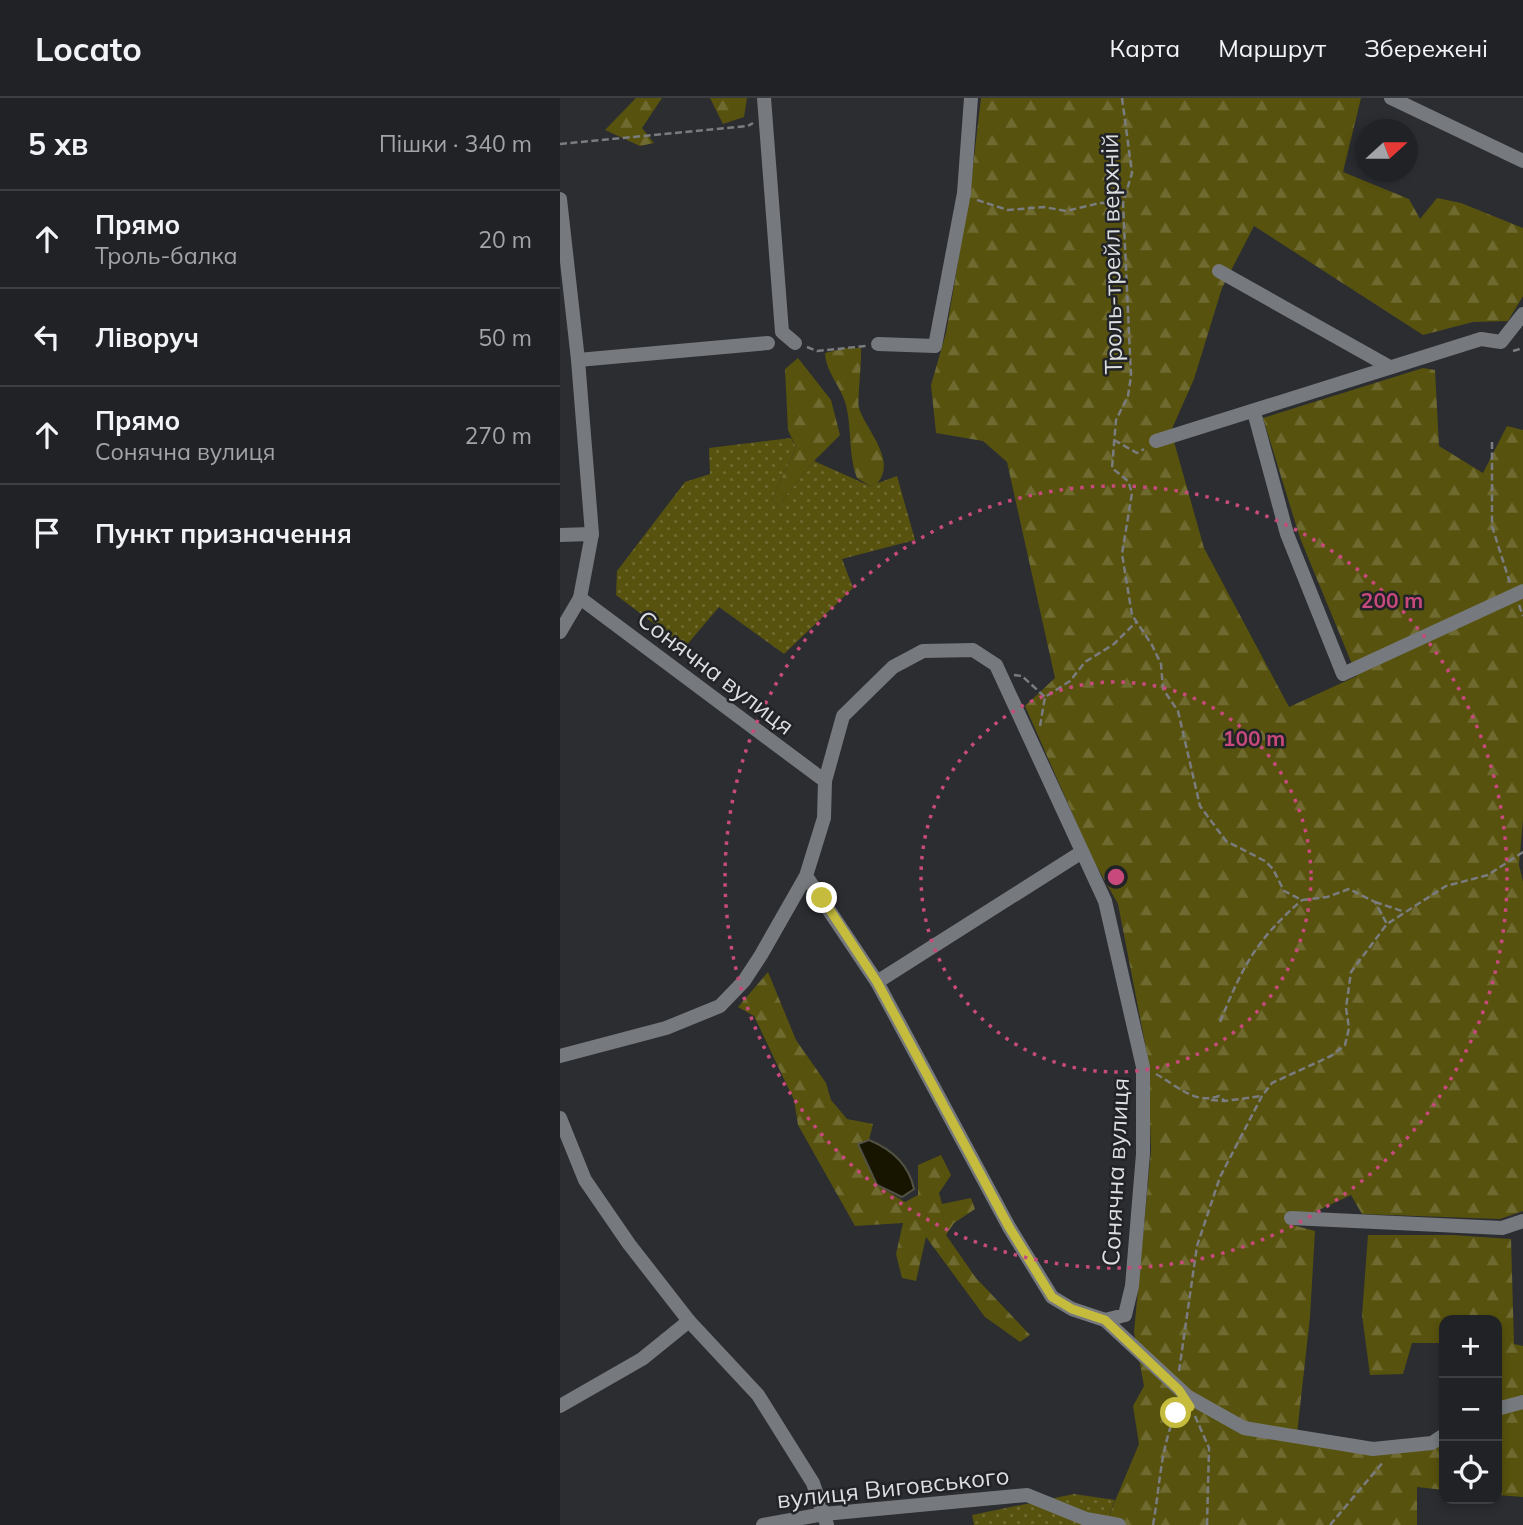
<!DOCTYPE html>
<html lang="uk">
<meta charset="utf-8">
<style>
:root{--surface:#202225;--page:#282a2d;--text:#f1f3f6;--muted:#a2a4a7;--line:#3d3f42}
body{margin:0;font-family:Mulish,sans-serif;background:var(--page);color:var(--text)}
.controls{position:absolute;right:21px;bottom:21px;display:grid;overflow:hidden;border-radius:14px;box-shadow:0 4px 10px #0003}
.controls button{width:63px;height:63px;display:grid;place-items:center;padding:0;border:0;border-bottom:2px solid var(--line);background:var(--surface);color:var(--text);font:35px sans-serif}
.compass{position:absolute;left:795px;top:21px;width:63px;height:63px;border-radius:50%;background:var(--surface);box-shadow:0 4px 10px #0003;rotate:69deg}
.stop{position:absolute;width:21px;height:21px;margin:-16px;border:5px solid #c5bc3d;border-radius:50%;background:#fff}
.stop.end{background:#c5bc3d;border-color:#fff;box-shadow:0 2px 7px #0008}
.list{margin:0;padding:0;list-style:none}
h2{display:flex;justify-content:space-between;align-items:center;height:91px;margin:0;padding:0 28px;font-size:30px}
h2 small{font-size:23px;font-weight:400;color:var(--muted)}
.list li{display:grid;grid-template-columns:46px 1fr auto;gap:21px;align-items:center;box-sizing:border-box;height:98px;padding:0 28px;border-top:2px solid var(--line)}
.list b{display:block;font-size:26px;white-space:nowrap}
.list p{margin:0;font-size:23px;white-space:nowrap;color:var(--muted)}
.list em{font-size:23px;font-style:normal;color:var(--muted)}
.icon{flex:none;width:38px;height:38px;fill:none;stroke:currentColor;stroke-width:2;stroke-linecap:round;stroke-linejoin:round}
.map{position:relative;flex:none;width:963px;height:1427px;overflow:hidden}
header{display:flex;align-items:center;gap:42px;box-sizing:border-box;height:98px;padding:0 35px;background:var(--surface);border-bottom:2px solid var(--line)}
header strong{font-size:33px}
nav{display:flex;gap:38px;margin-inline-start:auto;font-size:24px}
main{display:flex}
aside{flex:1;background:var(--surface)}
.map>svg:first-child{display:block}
.green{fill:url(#green-dots)}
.forest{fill:url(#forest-firs)}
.water{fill:#171500;stroke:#525143;stroke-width:2}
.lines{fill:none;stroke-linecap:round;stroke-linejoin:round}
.path{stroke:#7a7c7f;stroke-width:2.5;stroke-dasharray:7 3.5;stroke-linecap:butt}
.minor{stroke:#76797d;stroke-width:14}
.route{stroke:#c5bc3d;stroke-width:9}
.ring{fill:none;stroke:#c84a7c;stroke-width:3.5;stroke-dasharray:3.5 7}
.labels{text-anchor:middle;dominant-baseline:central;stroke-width:5;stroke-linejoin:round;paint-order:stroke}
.street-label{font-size:24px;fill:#dcdee0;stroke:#212327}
.centre{fill:#c84a7c;stroke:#212327;stroke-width:3.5}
.ring-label{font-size:21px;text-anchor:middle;font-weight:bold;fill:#c84a7c;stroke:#212327;stroke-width:5;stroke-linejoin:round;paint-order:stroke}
</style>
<header>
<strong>Locato</strong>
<nav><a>Карта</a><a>Маршрут</a><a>Збережені</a></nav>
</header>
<main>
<aside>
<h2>5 хв<small>Пішки · 340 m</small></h2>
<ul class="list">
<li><svg class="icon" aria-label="ahead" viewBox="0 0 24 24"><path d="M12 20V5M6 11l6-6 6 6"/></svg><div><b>Прямо</b><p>Троль-балка</p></div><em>20 m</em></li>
<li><svg class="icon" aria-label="left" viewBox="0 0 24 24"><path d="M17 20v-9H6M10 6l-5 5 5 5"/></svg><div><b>Ліворуч</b></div><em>50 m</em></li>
<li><svg class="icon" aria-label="ahead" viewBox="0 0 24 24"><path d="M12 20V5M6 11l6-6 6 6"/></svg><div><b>Прямо</b><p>Сонячна вулиця</p></div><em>270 m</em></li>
<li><svg class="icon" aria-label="arrive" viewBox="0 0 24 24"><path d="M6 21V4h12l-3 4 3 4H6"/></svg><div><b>Пункт призначення</b></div></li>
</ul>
</aside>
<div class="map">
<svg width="963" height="1427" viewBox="0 0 963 1427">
<defs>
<pattern id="green-dots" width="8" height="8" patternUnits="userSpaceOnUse" patternTransform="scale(1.75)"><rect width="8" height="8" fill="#57520d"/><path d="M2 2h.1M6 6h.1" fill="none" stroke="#6f6a30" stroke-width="1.8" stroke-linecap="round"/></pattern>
<pattern id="forest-firs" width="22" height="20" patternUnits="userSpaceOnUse" patternTransform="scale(1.75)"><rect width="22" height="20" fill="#57520d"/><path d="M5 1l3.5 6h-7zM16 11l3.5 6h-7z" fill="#6f6a30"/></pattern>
</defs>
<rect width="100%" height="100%" fill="#2b2d31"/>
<g class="green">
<polygon points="231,340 236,349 212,401 218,408 254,363 310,388 337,378 355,442 282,461 293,490 224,556 159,509 125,549 56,497 57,473 125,384 150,376 149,350"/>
<polygon points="514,1396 555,1402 545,1427 414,1427 412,1417"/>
</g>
<g class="forest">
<polygon points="76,0 102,0 82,30 94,45 80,48 45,32"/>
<polygon points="150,0 187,0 184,19 163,26"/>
<polygon points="421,0 801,0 783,74 849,101 860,121 877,100 901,105 963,130 963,198 948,223 913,224 863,237 694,128 662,190 634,281 611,333 644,450 729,609 797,578 740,440 703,320 863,270 875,272 879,348 923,375 947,328 963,332 963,721 959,767 963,784 963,1113 940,1121 802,1116 791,1097 729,1126 755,1133 750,1219 736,1345 807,1356 884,1347 884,1392 857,1389 857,1427 545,1427 579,1346 573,1308 584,1288 574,1234 591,1053 588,961 558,806 532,760 465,608 495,580 447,364 423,343 376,335 371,287 386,235 410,93"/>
<path d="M286,250H301C302,263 297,304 299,310C306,332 338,363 317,386L310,388L297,380C288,357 292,331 286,307C281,288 266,275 265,255Z"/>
<polygon points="238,260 271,302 280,337 254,363 218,408 212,401 236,349 228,332 225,271"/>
<polygon points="208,874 236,942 266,985 271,1002 287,1021 313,1026 309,1042 298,1047 317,1087 345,1104 358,1097 358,1067 381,1057 391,1077 379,1095 382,1106 411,1100 415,1111 394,1125 386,1137 416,1180 470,1237 460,1244 425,1219 366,1139 356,1183 342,1180 336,1156 343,1125 295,1128 238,1027 234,1002 194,918 178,909"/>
<polygon points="808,1137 893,1137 951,1141 954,1246 963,1248 963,1399 937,1397 937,1222 884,1222 884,1245 852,1245 843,1276 810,1277 802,1217"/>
</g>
<path class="water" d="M309,1042C331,1051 349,1067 354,1091L342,1099L317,1087L298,1046Z"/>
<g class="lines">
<g class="path">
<polyline points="562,0 572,75 563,105 571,278 568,298 556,322 552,370 568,383 572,395 562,456 572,517 592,547 601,566 603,591 618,613 640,708 666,743 705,763 713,771 724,793 742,802 767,799 789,791 815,804 827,826"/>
<polyline points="0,46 188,28 193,25"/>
<polyline points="417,102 448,112 484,109 506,113 540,105 561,105"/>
<polyline points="247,249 257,253 306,248"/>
<polyline points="953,253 963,250"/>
<polyline points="554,342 577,355 584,351"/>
<polyline points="932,344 932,428 950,485"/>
<polyline points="959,507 963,518"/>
<polyline points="454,577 462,578 485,599"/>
<polyline points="480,628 485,599 510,583 525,564 554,546 577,523"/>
<polyline points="815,804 845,814"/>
<path d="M660,924C683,868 695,843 742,802"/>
<path d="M596,976C616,987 635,1007 659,998L665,1003L702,998"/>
<polyline points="651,1002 665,1003"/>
<polyline points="619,1273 637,1148 660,1079 702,998 712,985 771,958 785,947 789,930 786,910 791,874 827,826 886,788 928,777 963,754"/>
<polyline points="635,1318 649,1350 647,1427"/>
<path d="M593,1427C600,1389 600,1351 616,1315L624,1312"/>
<polyline points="770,1427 824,1363"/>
</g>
<g class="minor">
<polyline points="204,0 222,234 235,245"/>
<polyline points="831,0 963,63"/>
<polyline points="0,101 18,262 32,436 20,500 0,534"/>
<polyline points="659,173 828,268"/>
<polyline points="318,246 375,248 404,95 411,0"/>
<polyline points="18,262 208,245"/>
<polyline points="694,314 727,436 783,576 963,493"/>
<polyline points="596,343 921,241 941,244 963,216"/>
<polyline points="0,437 32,436"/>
<polyline points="20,500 265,683"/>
<polyline points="317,884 522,754"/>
<polyline points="0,958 106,930 160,908 184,883 201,857 246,778 264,720 265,683 283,618 333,569 363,553 413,552 436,567 545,803 583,969 583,1056 572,1188 565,1217 545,1222 512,1211 492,1199 449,1129 317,884 246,778"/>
<polyline points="0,1020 25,1082 69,1146 129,1223 198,1297 253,1385 267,1427"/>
<polyline points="731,1120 942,1130 963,1123"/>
<polyline points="545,1222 627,1298 684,1330 813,1351 872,1345 884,1337"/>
<polyline points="0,1308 82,1261 129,1223"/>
<polyline points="937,1311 963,1304"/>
<polyline points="203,1427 264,1416 467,1397 526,1421 559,1427"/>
</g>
</g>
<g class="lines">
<polyline class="route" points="262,800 317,884 449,1129 492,1199 512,1211 545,1222 619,1292 630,1309 616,1315"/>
</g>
<g class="ring">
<circle cx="556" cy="779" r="195"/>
<circle cx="556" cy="779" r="391"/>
</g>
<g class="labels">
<g class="street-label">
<text transform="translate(551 156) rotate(-91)">Троль-трейл верхній</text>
<text transform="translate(156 574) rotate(37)">Сонячна вулиця</text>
<text transform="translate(555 1074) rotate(-87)">Сонячна вулиця</text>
<text transform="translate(333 1389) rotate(-6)">вулиця Виговського</text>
</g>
</g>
<circle cx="556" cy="779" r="10" class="centre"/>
<g class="ring-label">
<text x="832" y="510">200 m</text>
<text x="694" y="648">100 m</text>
</g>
</svg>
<div class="controls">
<button>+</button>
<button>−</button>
<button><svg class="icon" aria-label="locate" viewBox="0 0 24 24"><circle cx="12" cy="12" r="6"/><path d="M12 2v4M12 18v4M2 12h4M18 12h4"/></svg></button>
</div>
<svg class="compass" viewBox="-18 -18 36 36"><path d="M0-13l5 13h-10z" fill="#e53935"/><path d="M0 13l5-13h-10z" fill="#a2a4a7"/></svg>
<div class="stop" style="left:616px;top:1315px"></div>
<div class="stop end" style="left:262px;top:800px"></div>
</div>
</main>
